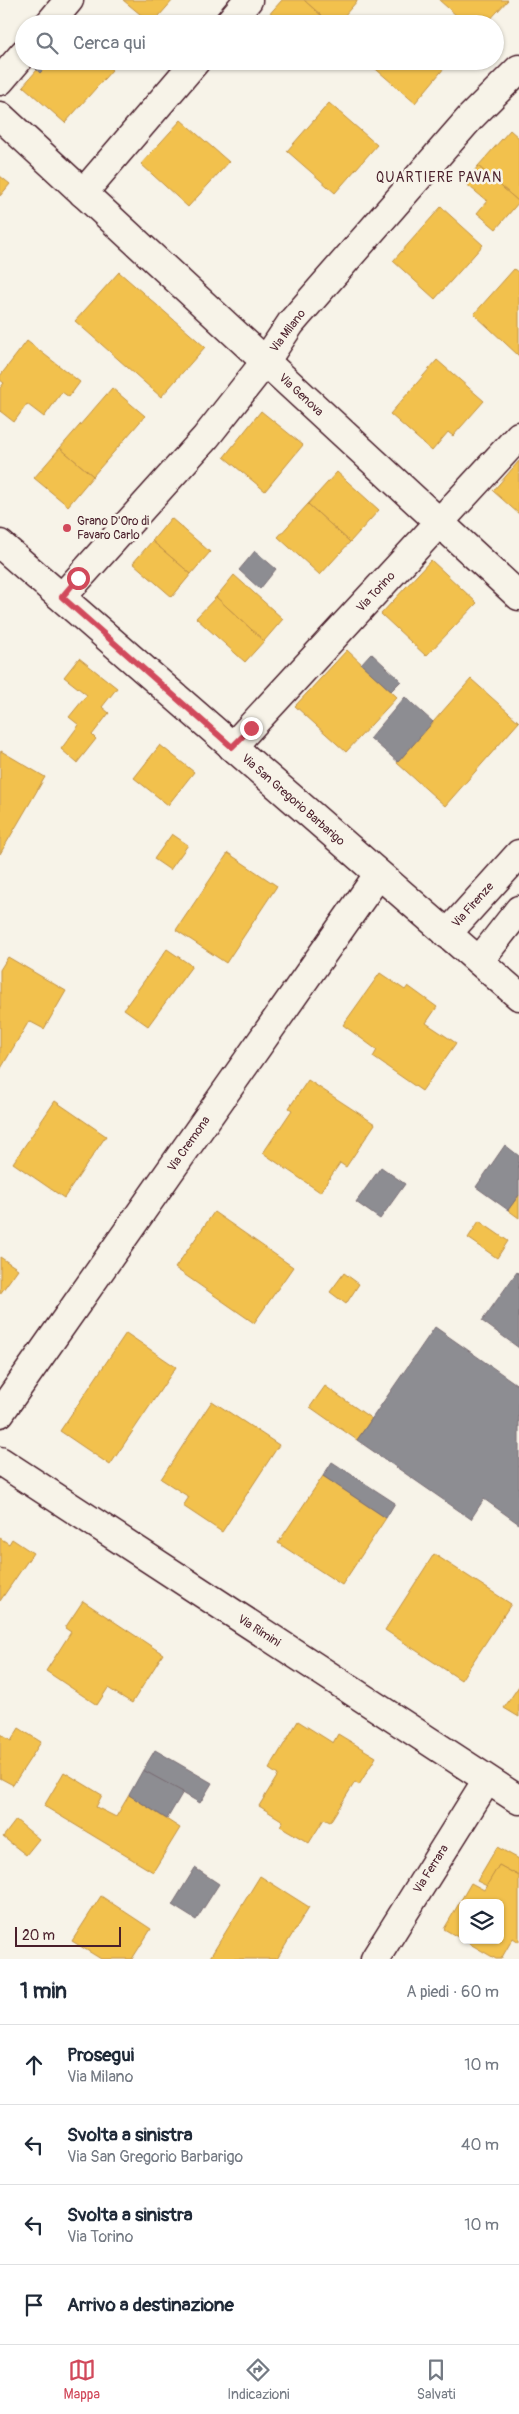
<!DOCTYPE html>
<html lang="it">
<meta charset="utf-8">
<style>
:root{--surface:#fff;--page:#f2f2f3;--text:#1f2937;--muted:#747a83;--line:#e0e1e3;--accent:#d1495b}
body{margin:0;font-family:Pangolin,sans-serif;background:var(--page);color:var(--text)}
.controls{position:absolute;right:15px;bottom:15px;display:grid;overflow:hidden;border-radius:8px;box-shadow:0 1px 4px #0004}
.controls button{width:45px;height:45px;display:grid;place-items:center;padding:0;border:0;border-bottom:1px solid var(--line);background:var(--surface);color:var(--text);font:25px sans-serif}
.scale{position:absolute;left:15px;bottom:12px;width:106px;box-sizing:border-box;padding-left:5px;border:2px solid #4a1f2b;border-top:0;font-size:14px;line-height:18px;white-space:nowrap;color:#4a1f2b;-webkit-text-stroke:4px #f7f3e8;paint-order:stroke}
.stop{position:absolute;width:15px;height:15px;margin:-11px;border:4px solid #d1495b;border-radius:50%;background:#fff}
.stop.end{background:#d1495b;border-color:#fff;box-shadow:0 1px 5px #0008}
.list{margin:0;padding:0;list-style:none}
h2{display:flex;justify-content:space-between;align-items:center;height:65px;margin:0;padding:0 20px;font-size:21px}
h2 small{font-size:16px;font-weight:400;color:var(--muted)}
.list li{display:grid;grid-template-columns:32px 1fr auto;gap:15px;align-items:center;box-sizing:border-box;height:80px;padding:0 20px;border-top:1px solid var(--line)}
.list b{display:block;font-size:19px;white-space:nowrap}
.list p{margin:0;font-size:16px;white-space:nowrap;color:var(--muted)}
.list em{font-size:16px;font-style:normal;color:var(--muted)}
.icon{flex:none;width:28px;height:28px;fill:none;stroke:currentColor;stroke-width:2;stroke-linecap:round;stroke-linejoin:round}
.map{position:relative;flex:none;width:519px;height:1959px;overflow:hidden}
.search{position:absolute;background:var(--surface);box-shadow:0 1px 4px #0004;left:15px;right:15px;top:15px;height:55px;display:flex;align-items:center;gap:12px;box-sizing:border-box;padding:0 18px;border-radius:28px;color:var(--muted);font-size:19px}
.sheet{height:385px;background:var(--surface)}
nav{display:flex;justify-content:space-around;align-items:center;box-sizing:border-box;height:70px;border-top:1px solid var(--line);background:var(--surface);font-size:14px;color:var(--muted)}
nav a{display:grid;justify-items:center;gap:2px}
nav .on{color:var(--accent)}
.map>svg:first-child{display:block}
.homes{fill:#f2c14e;stroke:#c09044}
.industry{fill:#8d8d92;stroke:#796c73}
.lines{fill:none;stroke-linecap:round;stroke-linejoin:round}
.minor-casing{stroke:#4a1f2b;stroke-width:31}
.minor{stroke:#f7f3e8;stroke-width:28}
.route{stroke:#d1495b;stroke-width:6}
.poi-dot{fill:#d1495b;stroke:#f7f3e8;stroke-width:2}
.labels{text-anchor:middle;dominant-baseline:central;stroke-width:5;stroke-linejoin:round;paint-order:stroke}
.street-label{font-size:12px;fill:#4a1f2b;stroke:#f7f3e8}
.poi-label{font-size:12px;fill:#4a1f2b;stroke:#f7f3e8;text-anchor:start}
.neighbourhood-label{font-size:14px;letter-spacing:1px;fill:#4a1f2b;stroke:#f7f3e8}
</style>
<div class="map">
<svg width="519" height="1959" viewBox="0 0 519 1959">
<rect width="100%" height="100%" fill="#f7f3e8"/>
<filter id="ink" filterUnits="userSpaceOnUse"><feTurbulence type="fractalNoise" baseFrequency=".02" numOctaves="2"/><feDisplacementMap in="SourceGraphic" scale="10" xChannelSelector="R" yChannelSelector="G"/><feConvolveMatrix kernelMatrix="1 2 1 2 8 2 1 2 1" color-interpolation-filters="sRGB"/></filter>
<g filter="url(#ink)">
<g class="homes">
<polygon points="123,0 173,0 152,24"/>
<polygon points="282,0 304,0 331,24 272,24 266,18"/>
<polygon points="304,0 358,0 337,24 331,24"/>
<polygon points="439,0 508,0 486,24 466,24"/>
<polygon points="51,61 102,61 112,70 65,123 23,86 37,70 40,73"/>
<polygon points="373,61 450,61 415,103 370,64"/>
<polygon points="329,103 377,145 335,193 287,151"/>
<polygon points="181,120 229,162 188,207 141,164"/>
<polygon points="510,130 519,138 519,202 478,166"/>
<polygon points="478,166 519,202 496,229 477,213 487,201 465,183"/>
<polygon points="0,176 10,184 0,196"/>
<polygon points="441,207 483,245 435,299 393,261"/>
<polygon points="514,269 519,273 519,356 474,314"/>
<polygon points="119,272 205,347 161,397 75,321"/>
<polygon points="27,341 80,382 69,397 62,392 44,417 27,404 14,422 0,411 0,388 4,383 0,380 0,376"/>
<polygon points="437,360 484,401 453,436 448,432 432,451 390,414"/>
<polygon points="112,388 145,416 93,476 60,448"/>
<polygon points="261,411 303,445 265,491 224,457"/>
<polygon points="60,448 93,476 68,506 34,478"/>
<polygon points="519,461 519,514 493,491"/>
<polygon points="337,472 379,510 350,542 308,504"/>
<polygon points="308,504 350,542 320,575 278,537"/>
<polygon points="171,518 210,552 191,574 152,541"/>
<polygon points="152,541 191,574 172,597 133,563"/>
<polygon points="431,560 477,603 426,656 381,614"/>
<polygon points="234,575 283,619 264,641 216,597"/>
<polygon points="216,597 264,641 245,662 196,618"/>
<polygon points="347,650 397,697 346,752 295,706"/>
<polygon points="79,658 117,688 102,707 109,713 92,735 96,739 77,763 61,749 79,725 69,717 87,695 64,677"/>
<polygon points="471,679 519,722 445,806 397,763"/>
<polygon points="160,745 194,772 168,805 134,778"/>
<polygon points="1,751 45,777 0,854 0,753"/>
<polygon points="172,834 188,845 170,870 154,859"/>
<polygon points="228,853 277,886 226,963 176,930"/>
<polygon points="167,949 192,966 148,1026 124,1009"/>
<polygon points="8,957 66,991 44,1029 29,1021 0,1070 0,970"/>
<polygon points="380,973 405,990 408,986 437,1007 426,1023 456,1043 422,1091 373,1057 377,1050 343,1025"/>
<polygon points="308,1080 375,1124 346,1167 340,1163 320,1192 263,1153 292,1110 289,1108"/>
<polygon points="55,1101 106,1136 64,1198 13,1163"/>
<polygon points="519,1195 519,1218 508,1210"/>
<polygon points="214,1212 293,1267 254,1323 175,1268"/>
<polygon points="479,1221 508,1241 497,1258 468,1238"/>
<polygon points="0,1257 18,1269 0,1294"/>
<polygon points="344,1273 359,1284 346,1304 330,1292"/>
<polygon points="126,1333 176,1367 110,1465 60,1431"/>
<polygon points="325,1386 372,1419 357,1440 310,1407"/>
<polygon points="212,1401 279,1445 222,1532 183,1506 189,1497 161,1479"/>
<polygon points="323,1476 386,1518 342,1585 278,1543"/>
<polygon points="0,1538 9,1544 12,1539 33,1553 0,1601"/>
<polygon points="434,1554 511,1604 461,1680 385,1630"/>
<polygon points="83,1601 163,1654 132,1703 108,1688 97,1705 46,1671 71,1632 65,1628"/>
<polygon points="519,1686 519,1717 504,1708"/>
<polygon points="298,1721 333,1743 338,1734 376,1757 359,1785 355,1782 330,1822 324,1819 309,1843 280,1826 283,1821 259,1806 278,1775 269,1769"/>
<polygon points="19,1728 41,1742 13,1785 0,1778 0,1734 11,1741"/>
<polygon points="64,1772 102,1795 96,1807 116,1817 129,1795 180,1828 153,1872 44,1806"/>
<polygon points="16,1820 39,1839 26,1855 3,1837"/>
<polygon points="497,1847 519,1859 519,1876 499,1865 487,1886 477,1881"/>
<polygon points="499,1865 519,1876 519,1942 513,1938 501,1959 496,1959 463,1940 500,1940 500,1903 463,1903 463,1940 444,1929 471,1883 484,1890"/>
<polygon points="260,1876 309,1907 277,1959 209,1959"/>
<polygon points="101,1896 151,1929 132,1959 101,1959 72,1941"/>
</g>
<g class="industry">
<polygon points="28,61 51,61 40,73"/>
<polygon points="255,551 276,569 260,589 239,570"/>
<polygon points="371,653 401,681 391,691 361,664"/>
<polygon points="405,697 433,722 398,762 370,738"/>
<polygon points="505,1145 519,1156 519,1195 508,1210 476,1187"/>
<polygon points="381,1167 405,1184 380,1219 356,1202"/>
<polygon points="517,1272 519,1274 519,1348 482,1321"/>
<polygon points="435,1327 519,1386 519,1524 484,1499 471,1519 357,1440"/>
<polygon points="332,1462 395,1503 386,1518 323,1476"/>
<polygon points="155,1750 212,1783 200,1803 143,1770"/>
<polygon points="143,1770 183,1792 167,1819 129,1795"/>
<polygon points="195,1868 219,1884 196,1920 172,1905"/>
</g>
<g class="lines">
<g class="minor-casing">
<g id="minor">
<polyline points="49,24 69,0"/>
<polyline points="228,24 248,0"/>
<polyline points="0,81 24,53"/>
<polyline points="0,116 519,596"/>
<polyline points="83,193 196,61"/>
<polyline points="0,544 519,996"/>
<polyline points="62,597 206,437 265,362 291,323 470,118 519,69"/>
<polyline points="232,747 519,436"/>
<polyline points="447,934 519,854"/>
<polyline points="479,961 519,910"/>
<polyline points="0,1413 378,875"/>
<polyline points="0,1461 519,1800"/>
<polyline points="375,1959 487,1780"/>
</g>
</g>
<use href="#minor" class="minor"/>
</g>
</g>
<g class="lines" filter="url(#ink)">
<polyline class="route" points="78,578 62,597 232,747 251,728"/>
</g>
<circle class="poi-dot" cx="67" cy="528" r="5"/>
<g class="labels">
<g class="street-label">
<text transform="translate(288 331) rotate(-53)">Via Milano</text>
<text transform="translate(301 395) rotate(43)">Via Genova</text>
<text transform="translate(376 592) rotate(-47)">Via Torino</text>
<text transform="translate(293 800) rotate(41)">Via San Gregorio Barbarigo</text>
<text transform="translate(473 905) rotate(-48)">Via Firenze</text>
<text transform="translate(189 1144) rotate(-55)">Via Cremona</text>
<text transform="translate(259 1631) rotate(33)">Via Rimini</text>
<text transform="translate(431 1869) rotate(-58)">Via Ferrara</text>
</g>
<g class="poi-label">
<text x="77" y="521">Grano D'Oro di<tspan x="77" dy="14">Favaro Carlo</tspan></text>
</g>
<g class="neighbourhood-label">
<text x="439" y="177">QUARTIERE PAVAN</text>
</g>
</g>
</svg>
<div class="controls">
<button><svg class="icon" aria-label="layers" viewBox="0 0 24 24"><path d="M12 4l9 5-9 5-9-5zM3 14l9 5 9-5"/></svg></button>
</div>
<div class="scale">20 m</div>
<div class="stop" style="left:78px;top:578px"></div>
<div class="stop end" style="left:251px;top:728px"></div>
<div class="search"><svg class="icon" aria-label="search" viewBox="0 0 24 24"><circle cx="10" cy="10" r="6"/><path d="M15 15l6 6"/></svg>Cerca qui</div>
</div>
<section class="sheet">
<h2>1 min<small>A piedi · 60 m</small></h2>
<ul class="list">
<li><svg class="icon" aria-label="ahead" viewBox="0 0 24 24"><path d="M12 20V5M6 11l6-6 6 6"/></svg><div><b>Prosegui</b><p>Via Milano</p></div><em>10 m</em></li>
<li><svg class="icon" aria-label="left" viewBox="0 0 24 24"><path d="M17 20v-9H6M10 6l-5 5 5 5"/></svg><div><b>Svolta a sinistra</b><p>Via San Gregorio Barbarigo</p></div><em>40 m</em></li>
<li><svg class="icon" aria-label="left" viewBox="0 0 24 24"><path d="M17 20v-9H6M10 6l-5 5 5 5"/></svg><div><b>Svolta a sinistra</b><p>Via Torino</p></div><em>10 m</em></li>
<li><svg class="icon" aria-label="arrive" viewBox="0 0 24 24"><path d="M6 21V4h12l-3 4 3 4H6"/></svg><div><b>Arrivo a destinazione</b></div></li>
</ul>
</section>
<nav>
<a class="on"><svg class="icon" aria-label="map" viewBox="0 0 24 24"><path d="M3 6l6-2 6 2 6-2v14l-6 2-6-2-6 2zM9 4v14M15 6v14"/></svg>Mappa</a>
<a><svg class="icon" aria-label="directions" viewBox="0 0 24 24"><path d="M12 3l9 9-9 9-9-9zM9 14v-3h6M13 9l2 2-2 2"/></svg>Indicazioni</a>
<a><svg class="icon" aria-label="saved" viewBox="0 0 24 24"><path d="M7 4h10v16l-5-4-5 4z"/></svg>Salvati</a>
</nav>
